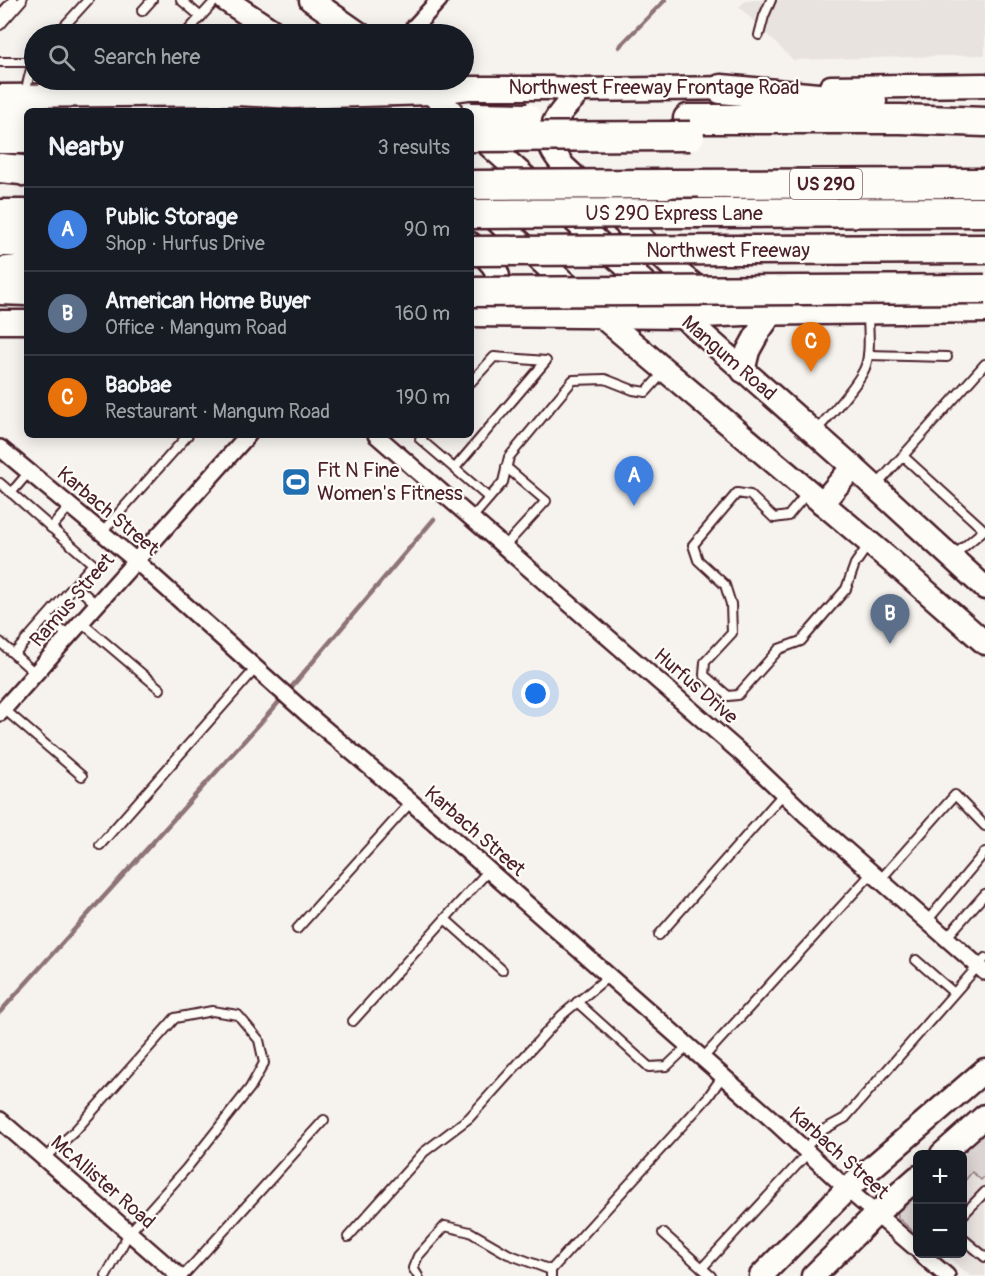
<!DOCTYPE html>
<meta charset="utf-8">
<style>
:root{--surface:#171b24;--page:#20242c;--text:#f1f3f6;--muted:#9ea1a6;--line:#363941;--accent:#1f6fb2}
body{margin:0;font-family:Pangolin,sans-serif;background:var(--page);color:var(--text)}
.controls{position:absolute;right:18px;bottom:18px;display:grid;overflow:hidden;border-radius:9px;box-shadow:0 3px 15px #0003}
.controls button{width:54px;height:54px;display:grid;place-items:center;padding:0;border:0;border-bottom:2px solid var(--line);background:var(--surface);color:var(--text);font:30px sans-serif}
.you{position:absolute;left:536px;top:694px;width:21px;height:21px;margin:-15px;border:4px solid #fff;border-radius:50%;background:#1a73e8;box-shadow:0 0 0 9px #1a73e833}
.badge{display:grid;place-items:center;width:39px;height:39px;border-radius:50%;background:var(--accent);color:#fff;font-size:20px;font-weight:700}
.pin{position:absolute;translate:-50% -50px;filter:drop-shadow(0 2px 3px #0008)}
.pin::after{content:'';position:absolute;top:32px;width:21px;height:18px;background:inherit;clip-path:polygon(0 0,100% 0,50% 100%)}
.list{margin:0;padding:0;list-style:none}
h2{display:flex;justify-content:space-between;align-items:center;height:78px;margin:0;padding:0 24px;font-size:26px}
h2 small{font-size:20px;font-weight:400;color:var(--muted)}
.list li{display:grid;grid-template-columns:39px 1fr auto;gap:18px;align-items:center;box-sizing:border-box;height:84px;padding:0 24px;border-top:2px solid var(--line)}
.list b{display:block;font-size:22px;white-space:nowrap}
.list p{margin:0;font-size:20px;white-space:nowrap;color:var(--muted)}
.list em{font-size:20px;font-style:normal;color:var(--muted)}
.icon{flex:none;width:33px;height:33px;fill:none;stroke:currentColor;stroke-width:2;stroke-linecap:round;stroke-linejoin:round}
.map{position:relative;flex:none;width:985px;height:1276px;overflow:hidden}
.search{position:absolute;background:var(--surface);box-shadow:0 3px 15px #0003;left:24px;top:24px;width:450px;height:66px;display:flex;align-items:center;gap:15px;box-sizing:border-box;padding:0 21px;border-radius:33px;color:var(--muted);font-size:22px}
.panel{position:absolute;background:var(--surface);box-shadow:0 3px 15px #0003;left:24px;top:108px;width:450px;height:330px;border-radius:9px}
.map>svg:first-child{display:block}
.built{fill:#e9e3e0}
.green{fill:#dcd4d2;stroke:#937a7e;stroke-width:1.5}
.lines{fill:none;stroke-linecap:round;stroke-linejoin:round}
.stream{stroke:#8e7378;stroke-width:4.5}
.service-casing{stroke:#4a1f2b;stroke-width:12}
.minor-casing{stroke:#4a1f2b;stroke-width:20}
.secondary-casing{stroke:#4a1f2b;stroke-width:27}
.motorway-casing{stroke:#4a1f2b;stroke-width:33}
.service{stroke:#fdfcf7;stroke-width:8}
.minor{stroke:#fdfcf7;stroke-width:15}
.secondary{stroke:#fdfcf7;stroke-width:22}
.motorway{stroke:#fdfcf7;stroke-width:28}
.motorway-bridge-casing{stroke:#4a1f2b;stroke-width:33;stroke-linecap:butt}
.motorway-bridge{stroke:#fdfcf7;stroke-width:28}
.labels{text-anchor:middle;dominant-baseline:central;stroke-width:4.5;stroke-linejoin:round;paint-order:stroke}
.shield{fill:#fdfcf7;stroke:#806168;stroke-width:1.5}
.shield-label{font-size:18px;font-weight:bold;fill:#4a1f2b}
.street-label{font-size:20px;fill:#4a1f2b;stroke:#fdfcf7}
.poi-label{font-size:20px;fill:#4a1f2b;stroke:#fdfcf7;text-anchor:start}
</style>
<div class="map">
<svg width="985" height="1276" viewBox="0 0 985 1276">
<rect width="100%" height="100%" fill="#f6f3ef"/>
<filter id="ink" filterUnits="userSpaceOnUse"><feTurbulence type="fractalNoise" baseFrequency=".0167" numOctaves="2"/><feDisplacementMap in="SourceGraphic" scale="12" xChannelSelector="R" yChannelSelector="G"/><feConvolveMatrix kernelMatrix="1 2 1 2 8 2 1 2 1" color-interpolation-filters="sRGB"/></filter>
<g filter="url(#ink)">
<g class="built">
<polygon points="746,0 985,0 985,55 793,60 739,7"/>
<polygon points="972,1172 981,1180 985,1176 985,1276 970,1276 945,1254 962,1254 963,1183"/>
</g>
<g class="green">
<polygon points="985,1123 985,1176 981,1180 972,1172 963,1183 962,1154 951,1154"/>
<polygon points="917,1185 917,1231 914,1232 898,1218 897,1205"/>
</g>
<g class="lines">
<g class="stream">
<polyline points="619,47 665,0"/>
<polyline points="0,1012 272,710 434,519"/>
</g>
<g class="service-casing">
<g id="service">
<polyline points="181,0 201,17"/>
<polyline points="142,11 152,0"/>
<polyline points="0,15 13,0"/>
<polyline points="0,25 22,0"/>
<polyline points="57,34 88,0"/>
<polyline points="185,34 216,0"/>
<polyline points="759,35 764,16 771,0"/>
<polyline points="0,62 33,62"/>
<polyline points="25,93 32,65 34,60"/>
<polyline points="157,94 157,80"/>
<polyline points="868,355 947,357"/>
<path d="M815,432C828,417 861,382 866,365C871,350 868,330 868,314"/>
<polyline points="424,435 420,439 489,498"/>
<polyline points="903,456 984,530 953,556"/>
<polyline points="455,468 546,361 494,357 471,382"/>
<polyline points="0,483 93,564 14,654"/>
<polyline points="876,486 985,364"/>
<polyline points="11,493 29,472"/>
<polyline points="807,493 788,516 774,518 750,495 737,493 693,545 698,560 725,585 731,604 732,633 705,662 704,675 728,696 738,695 779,649 801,641 846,589 855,564 869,544"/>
<polyline points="472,518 503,482 509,457 573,380 605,379 633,390 646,392 663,373"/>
<polyline points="51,528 70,506"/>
<polyline points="102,532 188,435"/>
<polyline points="504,547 546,501 506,467"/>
<polyline points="75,585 96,604"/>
<polyline points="47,617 68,636"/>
<polyline points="81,622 160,689"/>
<polyline points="0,642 35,673"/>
<polyline points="4,709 82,776"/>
<polyline points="100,845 256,668"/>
<polyline points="880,880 955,795 985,826"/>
<polyline points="445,919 502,970"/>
<polyline points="927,921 985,852"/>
<polyline points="297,929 411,802"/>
<polyline points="659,935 784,793"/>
<polyline points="946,938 985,894"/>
<polyline points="916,960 954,993"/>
<polyline points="577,1002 649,1067 667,1066 688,1046"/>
<polyline points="353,1021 489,870"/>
<polyline points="702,1059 872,873"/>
<polyline points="804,1149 823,1130 845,1118 985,958"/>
<polyline points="44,1159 74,1132 175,1018 212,1011 238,1015 259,1040 264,1063 250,1088 186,1169 129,1233 106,1276"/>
<polyline points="962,1216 985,1192"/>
<polyline points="663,1233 711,1276"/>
<polyline points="348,1237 424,1152 469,1118 562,1015 609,976"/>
<polyline points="962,1238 985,1257"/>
<polyline points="702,1268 808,1153"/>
<polyline points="183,1276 324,1120"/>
<polyline points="418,1276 413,1268 418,1256 445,1226 470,1232 508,1254 551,1270"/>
<polyline points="551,1276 551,1270 708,1097 722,1077"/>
</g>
</g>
<g class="minor-casing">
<g id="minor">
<polyline points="408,34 439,0"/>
<polyline points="376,435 742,754 806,815 985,972"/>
<polyline points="0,448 135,560 306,713 411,802 776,1123 847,1189 918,1250"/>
<polyline points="0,713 248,435"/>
<polyline points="0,1120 179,1276"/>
<polyline points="921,1254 947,1276"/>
</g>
</g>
<g class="secondary-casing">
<g id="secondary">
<polyline points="226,0 277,34"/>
<polyline points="311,0 360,34"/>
<polyline points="423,86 451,111"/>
<polyline points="831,87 985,85"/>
<path d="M581,90C567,105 543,125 552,149C554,155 560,160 563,166L681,275L707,295"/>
<polyline points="0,96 237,94 293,97 432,93 468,88 551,88 581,90 738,88"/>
<polyline points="474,132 853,467 985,588"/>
<polyline points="483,208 601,316 903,571 985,643"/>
<path d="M471,244C488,260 501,266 499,291L486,302"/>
<polyline points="471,315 682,317 744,314 985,311"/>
<polyline points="0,322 27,322"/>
<polyline points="743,371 748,351 759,331 771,314"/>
<polyline points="822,503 853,467"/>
<polyline points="942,1154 985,1116"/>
<polyline points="761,1276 847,1189 985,1070"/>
<polyline points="813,1276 876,1214 918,1177"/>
</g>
</g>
<g class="motorway-casing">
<g id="motorway">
<polyline points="721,89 839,100 872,101"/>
<polyline points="0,116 27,116"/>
<polyline points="688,119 900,119 985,122"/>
<polyline points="0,139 27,139"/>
<polyline points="0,168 21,170 27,172"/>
<polyline points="667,184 985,183"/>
<polyline points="699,213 985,212"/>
<polyline points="0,214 27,214"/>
<polyline points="0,242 27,242"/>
<polyline points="742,250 985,249"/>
<polyline points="0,272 27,269"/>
<polyline points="0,290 27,291"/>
</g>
</g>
<use href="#service" class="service"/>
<use href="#minor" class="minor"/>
<use href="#secondary" class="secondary"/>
<use href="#motorway" class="motorway"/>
<g class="motorway-bridge-casing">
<g id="motorway-bridge">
<polyline points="471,117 527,118"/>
<polyline points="471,137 690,136"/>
<polyline points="471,185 667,184"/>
<polyline points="471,214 699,213"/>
<polyline points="471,251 742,250"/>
<polyline points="471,292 985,289"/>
</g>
</g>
<use href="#motorway-bridge" class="motorway-bridge"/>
</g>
</g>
<defs>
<g id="stadium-square" transform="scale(1.5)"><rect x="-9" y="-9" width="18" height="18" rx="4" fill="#1f6fb2" stroke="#fdfcf7"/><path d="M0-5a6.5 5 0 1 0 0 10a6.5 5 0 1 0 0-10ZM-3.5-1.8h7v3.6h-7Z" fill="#fff"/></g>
</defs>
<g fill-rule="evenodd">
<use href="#stadium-square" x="296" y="482"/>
</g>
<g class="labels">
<rect class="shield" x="790" y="169" width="72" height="30" rx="4.5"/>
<g class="shield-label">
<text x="826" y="184">US 290</text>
</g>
<g class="street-label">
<text x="654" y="87">Northwest Freeway Frontage Road</text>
<text x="674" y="213">US 290 Express Lane</text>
<text x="728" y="250">Northwest Freeway</text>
<text transform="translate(729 358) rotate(41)">Mangum Road</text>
<text transform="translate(108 511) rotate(40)">Karbach Street</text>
<text transform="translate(72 600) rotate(-49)">Ramus Street</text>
<text transform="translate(696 686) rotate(41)">Hurfus Drive</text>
<text transform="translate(475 831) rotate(41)">Karbach Street</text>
<text transform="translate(839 1153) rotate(42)">Karbach Street</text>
<text transform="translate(103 1182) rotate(41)">McAllister Road</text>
</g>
<g class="poi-label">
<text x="317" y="470">Fit N Fine<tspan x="317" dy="23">Women's Fitness</tspan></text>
</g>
</g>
</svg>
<div class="controls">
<button>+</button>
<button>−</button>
</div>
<div class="you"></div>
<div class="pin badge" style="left:634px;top:506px;background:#3f7fe0">A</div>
<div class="pin badge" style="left:890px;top:644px;background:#5c6f8a">B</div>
<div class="pin badge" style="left:811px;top:372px;background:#e8710a">C</div>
<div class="search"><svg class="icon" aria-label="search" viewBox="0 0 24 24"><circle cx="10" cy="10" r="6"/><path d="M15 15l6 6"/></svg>Search here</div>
<section class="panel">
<h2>Nearby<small>3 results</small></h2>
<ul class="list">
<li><span class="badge" style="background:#3f7fe0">A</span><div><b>Public Storage</b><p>Shop · Hurfus Drive</p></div><em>90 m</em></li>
<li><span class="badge" style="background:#5c6f8a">B</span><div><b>American Home Buyer</b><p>Office · Mangum Road</p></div><em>160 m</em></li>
<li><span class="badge" style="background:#e8710a">C</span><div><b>Baobae</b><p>Restaurant · Mangum Road</p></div><em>190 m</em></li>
</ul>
</section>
</div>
